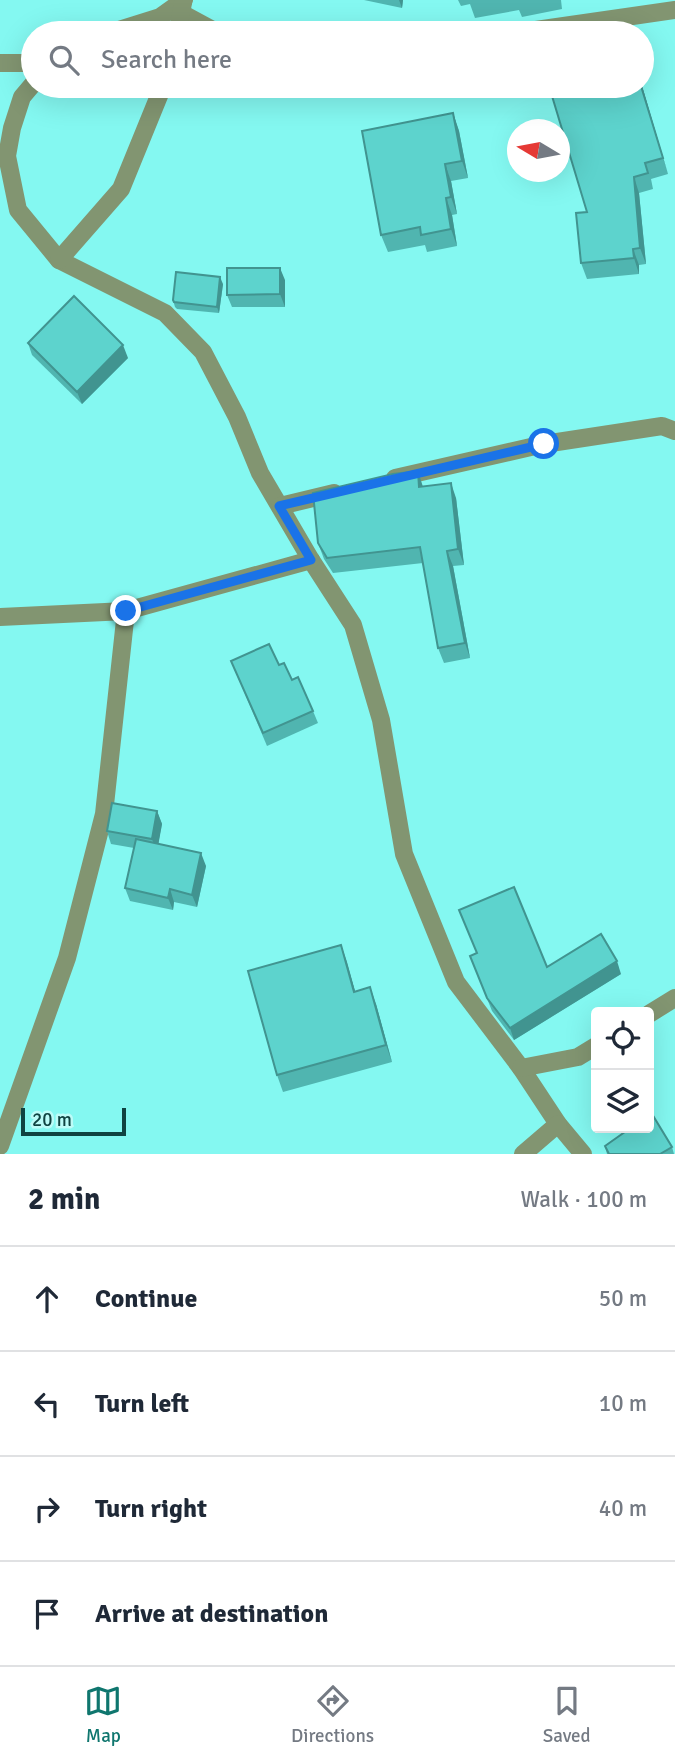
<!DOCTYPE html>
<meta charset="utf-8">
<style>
:root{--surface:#fff;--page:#f6f6f7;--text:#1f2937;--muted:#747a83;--line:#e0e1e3;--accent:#0f766e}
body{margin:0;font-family:Signika,sans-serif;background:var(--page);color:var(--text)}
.controls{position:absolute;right:21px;bottom:21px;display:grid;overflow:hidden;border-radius:7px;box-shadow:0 7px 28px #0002}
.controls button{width:63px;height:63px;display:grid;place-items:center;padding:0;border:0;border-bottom:2px solid var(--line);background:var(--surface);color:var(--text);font:35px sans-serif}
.compass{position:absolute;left:507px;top:119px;width:63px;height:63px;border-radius:50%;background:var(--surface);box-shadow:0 7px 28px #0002;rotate:280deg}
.scale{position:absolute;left:21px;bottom:18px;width:105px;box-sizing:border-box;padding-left:7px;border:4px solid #0f4341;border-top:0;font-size:19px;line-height:24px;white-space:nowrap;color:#0f4341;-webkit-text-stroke:5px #bdfcf8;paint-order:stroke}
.stop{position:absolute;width:21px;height:21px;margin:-16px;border:5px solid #1a73e8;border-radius:50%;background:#fff}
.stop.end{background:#1a73e8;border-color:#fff;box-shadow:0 2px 7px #0008}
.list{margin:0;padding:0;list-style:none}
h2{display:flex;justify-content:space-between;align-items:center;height:91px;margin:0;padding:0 28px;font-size:30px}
h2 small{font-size:23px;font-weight:400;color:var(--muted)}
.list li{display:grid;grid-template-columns:46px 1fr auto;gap:21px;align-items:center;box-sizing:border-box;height:105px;padding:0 28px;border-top:2px solid var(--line)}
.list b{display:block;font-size:26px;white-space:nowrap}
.list em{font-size:23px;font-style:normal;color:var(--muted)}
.icon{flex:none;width:38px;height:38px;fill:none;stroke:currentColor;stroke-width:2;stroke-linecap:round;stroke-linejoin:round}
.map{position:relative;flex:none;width:675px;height:1154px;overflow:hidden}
.search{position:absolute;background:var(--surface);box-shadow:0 7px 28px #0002;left:21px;right:21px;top:21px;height:77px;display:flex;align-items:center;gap:18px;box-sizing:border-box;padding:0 24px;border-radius:38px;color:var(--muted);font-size:26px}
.sheet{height:511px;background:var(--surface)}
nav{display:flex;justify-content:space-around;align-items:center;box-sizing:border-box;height:98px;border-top:2px solid var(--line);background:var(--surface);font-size:19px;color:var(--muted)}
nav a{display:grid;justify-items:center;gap:4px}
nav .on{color:var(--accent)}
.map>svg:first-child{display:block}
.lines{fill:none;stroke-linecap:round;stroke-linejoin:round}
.minor{stroke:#829571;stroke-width:18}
.wall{fill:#50b5b0}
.shaded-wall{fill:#419490}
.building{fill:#5dd3cd;stroke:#419490;stroke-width:2}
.route{stroke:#1a73e8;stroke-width:9}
</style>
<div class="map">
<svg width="675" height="1154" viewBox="0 0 675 1154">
<rect width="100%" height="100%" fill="#84f8f1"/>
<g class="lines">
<g class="minor">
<polyline points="181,13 218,33"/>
<polyline points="109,33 160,17 184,0"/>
<polyline points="177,33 183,3"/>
<polyline points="515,33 675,10"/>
<polyline points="0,63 33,63"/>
<polyline points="33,84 22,97 12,128 7,156 18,210 59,260 165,313 203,352 237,417 260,473 311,560 353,625 381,720 404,854 456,982 521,1068 558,1124 583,1154"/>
<polyline points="59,260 121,189 163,86"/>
<polyline points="395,478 544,444 662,426 675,431"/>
<polyline points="280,506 334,493"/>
<polyline points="0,617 126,611 311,560"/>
<polyline points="649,1014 675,998"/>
<polyline points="521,1068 578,1057 596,1046"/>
<polyline points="0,1146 67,958 104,814 126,611"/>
<polyline points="523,1154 558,1124"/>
</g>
</g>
<g class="wall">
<polygon points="364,0 403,0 402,8"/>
<polygon points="458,0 561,0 562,9 522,17 519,10 475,18 470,4 461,6"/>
<polygon points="642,86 668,174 651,179 653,189 639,193 646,264 639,265 639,274 587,279 581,263 587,212"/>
<polygon points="453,113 459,131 468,178 451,181 457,214 452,215 457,246 427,252 425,245 388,252 381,235"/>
<polygon points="285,280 285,307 232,307 227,295"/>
<polygon points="223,284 219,313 177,309 175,307 173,300"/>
<polygon points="28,343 128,358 82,404 32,355"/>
<polygon points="423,486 456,498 464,565 453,566 470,658 444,663 438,648 423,563 333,573 324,559 318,543"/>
<polygon points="231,661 279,665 292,680 313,711 318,723 267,746"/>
<polygon points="157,811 162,824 158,844 206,866 197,907 174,902 173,910 130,901 125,888 134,848 111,844 107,831"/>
<polygon points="341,945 355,991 376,1004 392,1062 283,1092 277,1075"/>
<polygon points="470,956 547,967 621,974 514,1040 492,1011"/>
<polygon points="626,1128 649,1128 672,1147 674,1154 607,1154 605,1146 627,1130"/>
</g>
<g class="shaded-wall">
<polygon points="399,0 403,0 402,8"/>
<polygon points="642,85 642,86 668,174 663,158 641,86"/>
<polygon points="453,113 459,131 468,178 462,161"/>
<polygon points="445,164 451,181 457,214 451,197"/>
<polygon points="634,177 639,193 646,264 640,248"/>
<polygon points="446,198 452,215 457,246 451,229"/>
<polygon points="633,249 639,265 639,274 634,258"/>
<polygon points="280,268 285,280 285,307 280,294"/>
<polygon points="220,277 223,284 219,313 217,307"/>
<polygon points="123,345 128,358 82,404 77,392"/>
<polygon points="418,471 423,487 419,487"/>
<polygon points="451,483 456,498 464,565 458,549"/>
<polygon points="447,551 453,566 470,658 465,643"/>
<polygon points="157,811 162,824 157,852 152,839"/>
<polygon points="201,853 206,866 197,907 192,895"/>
<polygon points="170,889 174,902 173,910 168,898"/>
<polygon points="341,945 347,962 360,1009 354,992"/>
<polygon points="617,961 621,974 514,1040 510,1028"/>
<polygon points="370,987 376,1004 392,1062 386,1045"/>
</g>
<g class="building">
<polygon points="549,86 641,86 663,158 645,163 648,173 634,177 640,248 633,249 634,258 581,263 576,213 587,212"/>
<polygon points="453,113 462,161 445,164 451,197 446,198 451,229 421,235 420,227 381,235 362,131"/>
<polygon points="227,268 280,268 280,294 227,295"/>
<polygon points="176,272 220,277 217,307 174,302 173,300"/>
<polygon points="74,296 123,345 77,392 28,343"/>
<polygon points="418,471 419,487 451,483 458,549 447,551 465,643 438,648 420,547 327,558 318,543 313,493 393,474"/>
<polygon points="269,644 279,665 284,663 292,680 298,677 313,711 263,733 231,661"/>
<polygon points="112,803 157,811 152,839 107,831"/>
<polygon points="136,839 201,853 192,895 170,889 168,898 125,888"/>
<polygon points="514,887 547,967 601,934 617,961 510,1028 487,998 470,956 477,953 459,910"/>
<polygon points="341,945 354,992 370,987 386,1045 277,1075 248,971"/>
<polygon points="649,1109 672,1147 660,1154 609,1154 605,1146 629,1129 629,1128 649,1128"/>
</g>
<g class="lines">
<polyline class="route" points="126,611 311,560 279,506 544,444"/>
</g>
</svg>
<div class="controls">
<button><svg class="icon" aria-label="locate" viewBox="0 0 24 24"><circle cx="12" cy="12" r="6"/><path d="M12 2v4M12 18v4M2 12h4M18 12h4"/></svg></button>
<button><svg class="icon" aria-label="layers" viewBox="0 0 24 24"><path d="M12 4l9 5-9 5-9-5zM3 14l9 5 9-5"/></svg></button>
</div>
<svg class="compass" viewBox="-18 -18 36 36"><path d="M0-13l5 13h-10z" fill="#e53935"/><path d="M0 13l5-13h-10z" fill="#747a83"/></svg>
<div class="scale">20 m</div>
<div class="stop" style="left:544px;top:444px"></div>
<div class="stop end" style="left:126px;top:611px"></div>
<div class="search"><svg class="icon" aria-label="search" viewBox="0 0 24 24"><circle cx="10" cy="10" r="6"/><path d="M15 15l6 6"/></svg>Search here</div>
</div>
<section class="sheet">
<h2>2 min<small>Walk · 100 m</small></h2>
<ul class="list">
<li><svg class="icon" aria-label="ahead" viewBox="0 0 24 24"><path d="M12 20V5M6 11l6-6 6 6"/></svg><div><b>Continue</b></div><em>50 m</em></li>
<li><svg class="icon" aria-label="left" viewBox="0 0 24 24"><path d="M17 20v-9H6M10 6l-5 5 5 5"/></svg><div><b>Turn left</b></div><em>10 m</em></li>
<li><svg class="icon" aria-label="right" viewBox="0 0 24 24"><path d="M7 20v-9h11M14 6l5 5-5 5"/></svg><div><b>Turn right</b></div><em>40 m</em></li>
<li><svg class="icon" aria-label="arrive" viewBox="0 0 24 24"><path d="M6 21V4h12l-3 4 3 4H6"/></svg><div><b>Arrive at destination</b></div></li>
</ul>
</section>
<nav>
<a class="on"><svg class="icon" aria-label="map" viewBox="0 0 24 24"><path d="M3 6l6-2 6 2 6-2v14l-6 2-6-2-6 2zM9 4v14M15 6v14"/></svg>Map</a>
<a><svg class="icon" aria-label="directions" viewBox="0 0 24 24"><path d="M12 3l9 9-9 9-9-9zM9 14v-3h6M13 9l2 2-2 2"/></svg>Directions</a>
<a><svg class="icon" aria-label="saved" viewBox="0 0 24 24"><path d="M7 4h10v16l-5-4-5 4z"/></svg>Saved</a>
</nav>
